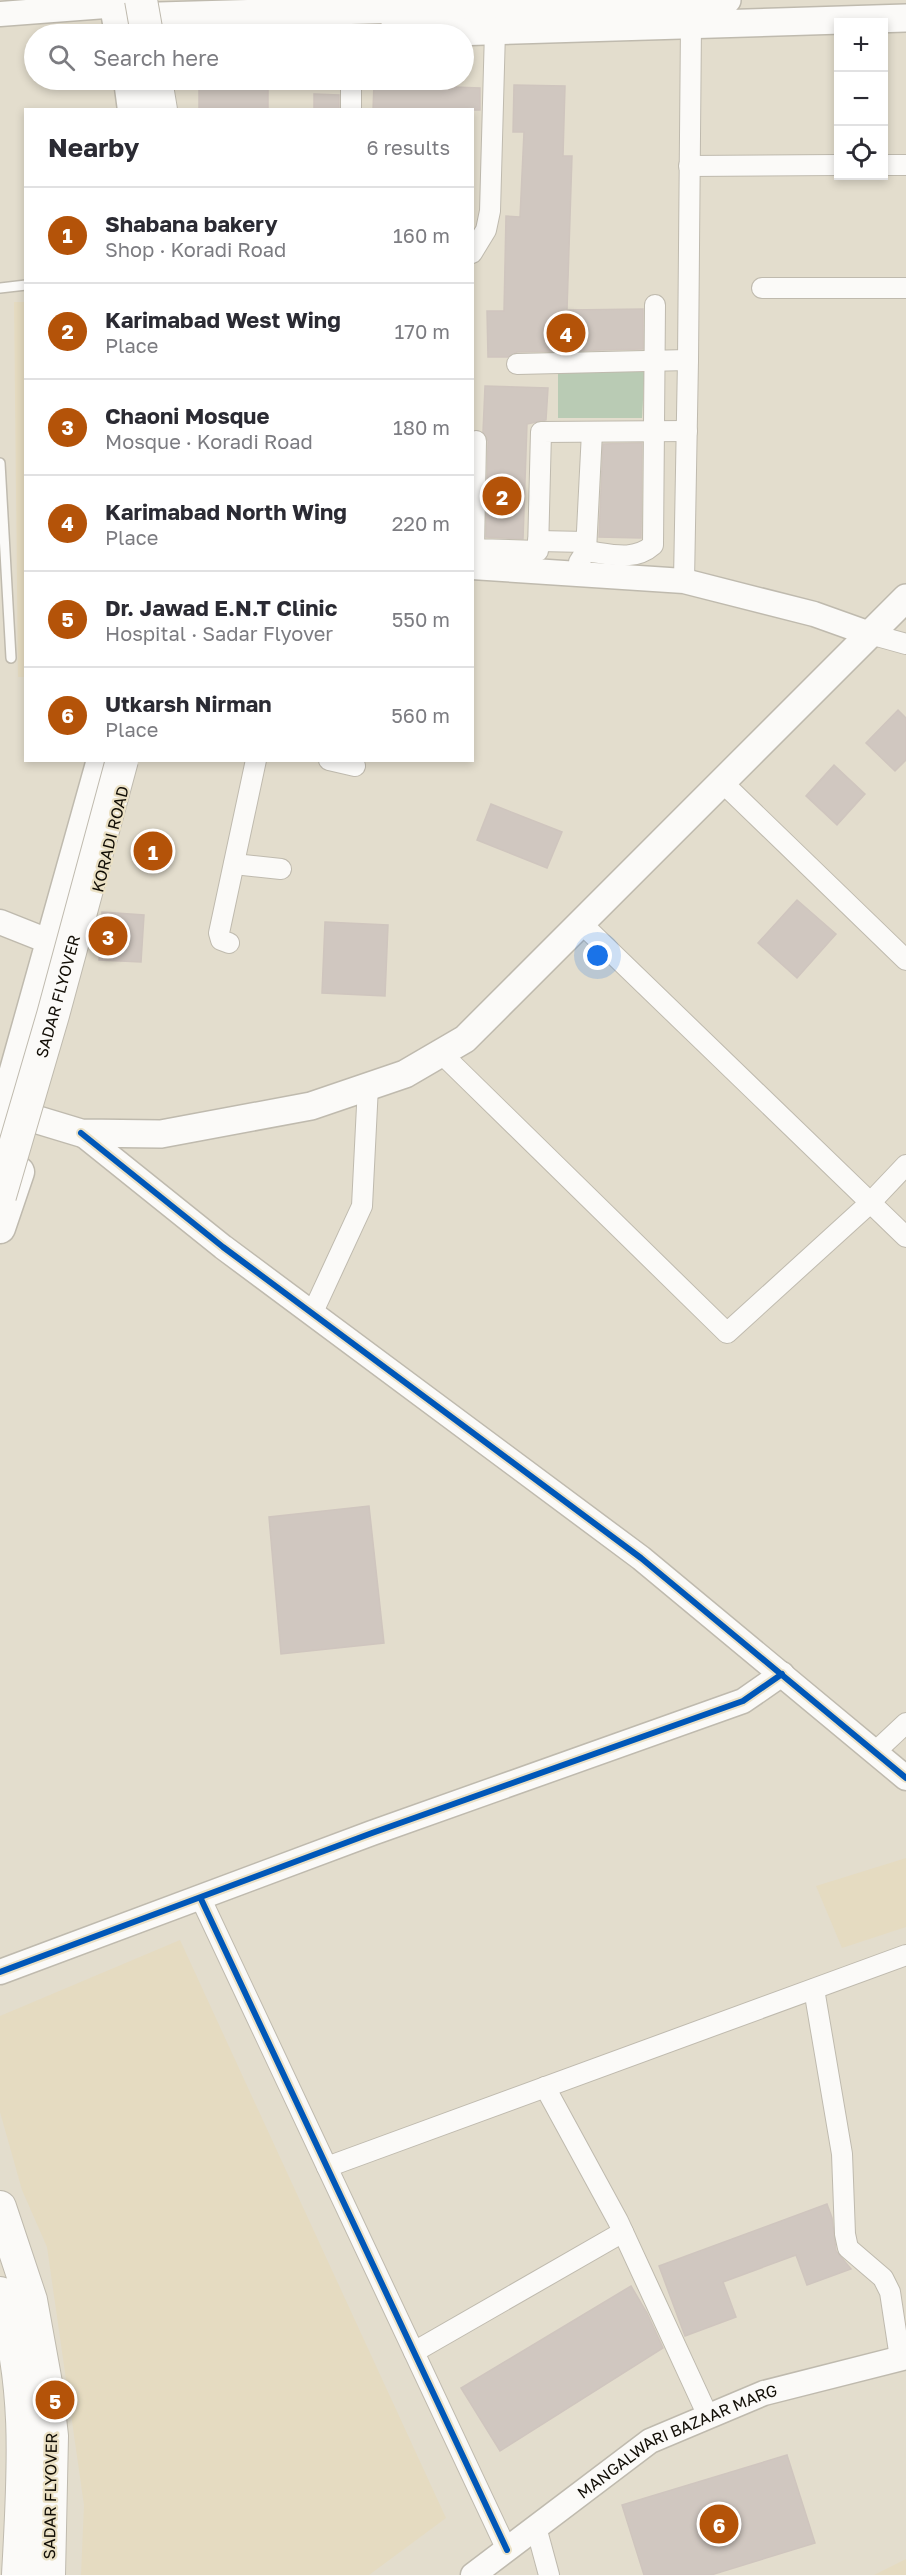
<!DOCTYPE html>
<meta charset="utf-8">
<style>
:root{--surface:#fff;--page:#f7f7f7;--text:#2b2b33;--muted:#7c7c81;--line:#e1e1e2;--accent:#b45309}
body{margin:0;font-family:"Golos Text",sans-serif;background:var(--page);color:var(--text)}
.controls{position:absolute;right:18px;top:18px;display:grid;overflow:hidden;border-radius:0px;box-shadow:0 3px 9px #0003}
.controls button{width:54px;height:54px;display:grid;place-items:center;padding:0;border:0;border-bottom:2px solid var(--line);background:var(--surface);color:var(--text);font:30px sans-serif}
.you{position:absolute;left:598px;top:956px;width:21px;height:21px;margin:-15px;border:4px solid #fff;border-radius:50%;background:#1a73e8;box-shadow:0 0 0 9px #1a73e833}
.badge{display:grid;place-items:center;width:39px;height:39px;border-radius:50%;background:var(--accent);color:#fff;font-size:20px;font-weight:700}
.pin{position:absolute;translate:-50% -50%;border:3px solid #fff;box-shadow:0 2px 6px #0006}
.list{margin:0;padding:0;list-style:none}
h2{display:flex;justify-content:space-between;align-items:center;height:78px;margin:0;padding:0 24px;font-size:26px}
h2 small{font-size:20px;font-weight:400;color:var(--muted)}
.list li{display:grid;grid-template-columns:39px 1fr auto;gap:18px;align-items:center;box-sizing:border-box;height:96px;padding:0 24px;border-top:2px solid var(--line)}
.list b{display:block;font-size:22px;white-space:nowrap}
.list p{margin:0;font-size:20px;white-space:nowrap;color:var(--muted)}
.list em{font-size:20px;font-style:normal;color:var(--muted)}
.icon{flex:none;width:33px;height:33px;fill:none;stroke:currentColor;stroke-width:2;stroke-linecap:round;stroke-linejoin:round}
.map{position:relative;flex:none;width:906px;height:2575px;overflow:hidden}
.search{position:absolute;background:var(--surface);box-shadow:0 3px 9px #0003;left:24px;top:24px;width:450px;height:66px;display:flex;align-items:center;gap:15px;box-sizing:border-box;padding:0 21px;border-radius:33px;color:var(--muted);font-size:22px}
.panel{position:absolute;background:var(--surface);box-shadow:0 3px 9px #0003;left:24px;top:108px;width:450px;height:654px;border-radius:0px}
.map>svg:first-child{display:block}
.built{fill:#e5dbc1}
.green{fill:#b9cbb4}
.building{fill:#d0c7c0;stroke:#cfc5be;stroke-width:1.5}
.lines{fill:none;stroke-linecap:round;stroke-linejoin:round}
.service-casing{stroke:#bfbaae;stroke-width:12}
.minor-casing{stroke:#bfbaae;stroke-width:22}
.tertiary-casing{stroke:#bfbaae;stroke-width:27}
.secondary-casing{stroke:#bfbaae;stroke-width:30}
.primary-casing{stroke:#bfbaae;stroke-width:33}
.trunk-casing{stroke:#bfbaae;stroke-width:34}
.service{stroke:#fbfaf8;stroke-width:9}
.minor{stroke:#fbfaf8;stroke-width:20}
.tertiary{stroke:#fbfaf8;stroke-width:24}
.secondary{stroke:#fbfaf8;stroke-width:27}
.primary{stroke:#fbfaf8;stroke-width:30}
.trunk{stroke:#fbfaf8;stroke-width:32}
.trunk-bridge-casing{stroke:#bfbaae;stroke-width:34;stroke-linecap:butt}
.trunk-bridge{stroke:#fbfaf8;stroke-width:32}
.cycleway-casing{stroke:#ebe1c5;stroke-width:10}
.cycleway{stroke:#0057b8;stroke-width:6}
.labels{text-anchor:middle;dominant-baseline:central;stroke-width:4.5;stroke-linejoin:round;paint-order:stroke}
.street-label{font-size:16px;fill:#120e06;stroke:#ebe1c5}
</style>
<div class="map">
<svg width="906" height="2575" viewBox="0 0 906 2575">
<rect width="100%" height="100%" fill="#e3ddcd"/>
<g class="built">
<polygon points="14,302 26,302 25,677 18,677"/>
<polygon points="906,1858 906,1927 842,1948 816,1886"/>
<polygon points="180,1940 446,2518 369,2575 81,2575 84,2505 47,2247 22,2190 0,2112 0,2016"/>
<polygon points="906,2559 906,2575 874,2575"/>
</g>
<polygon class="green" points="558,364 645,365 642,418 558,418"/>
<g class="building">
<polygon points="199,81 268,82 268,110 199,110"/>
<polygon points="374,84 480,88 480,110 373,110"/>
<polygon points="514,85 565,86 563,156 572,156 567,310 643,309 643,349 517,352 508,357 488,357 487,311 504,311 506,216 520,217 524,132 513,132"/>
<polygon points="314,94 339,95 339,110 314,110"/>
<polygon points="485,386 548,388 546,420 527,424 523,539 486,537 488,441 483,432"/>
<polygon points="642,443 641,538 599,537 603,444"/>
<polygon points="898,710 906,718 906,760 895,771 866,743"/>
<polygon points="834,765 865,794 837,825 806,796"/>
<polygon points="491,804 562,832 547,868 477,840"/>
<polygon points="797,900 836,934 797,978 758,943"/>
<polygon points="102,912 144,915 141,962 99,960"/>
<polygon points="325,922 388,925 385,996 322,993"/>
<polygon points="369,1506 384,1643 281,1654 269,1517"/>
<polygon points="827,2204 832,2218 836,2251 851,2269 807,2285 796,2255 723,2282 736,2317 685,2336 659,2266"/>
<polygon points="631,2286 647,2313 663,2348 500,2451 461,2388"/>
<polygon points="787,2455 815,2543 711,2575 644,2575 622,2505"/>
</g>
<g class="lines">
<g class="service-casing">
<g id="service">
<polyline points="0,288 26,285"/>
<polyline points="0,463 11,658"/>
</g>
</g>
<g class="minor-casing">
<g id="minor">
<polyline points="351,80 351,110"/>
<polyline points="884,165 906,165"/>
<polyline points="689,166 838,165"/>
<polyline points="472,253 486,230 490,211 495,31"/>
<polyline points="762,288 906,288"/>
<polyline points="517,364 688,360"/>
<polyline points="476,441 474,549 538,551 541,432 687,431"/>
<polyline points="538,541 586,542"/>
<path d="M586,551C610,554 634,562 653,545L655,305"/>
<polyline points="579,562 586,551 592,432"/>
<polyline points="684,581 688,360 691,24"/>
<polyline points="870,634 906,644"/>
<polyline points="329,760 355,766"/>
<polyline points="722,782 906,960"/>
<polyline points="234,864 281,869"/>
<polyline points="581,923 906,1237"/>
<polyline points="229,943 221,940 219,933 256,760"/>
<polyline points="441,1053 727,1333 870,1203 906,1165"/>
<polyline points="312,1314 362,1206 368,1086"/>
<polyline points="874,1753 906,1723"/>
<polyline points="201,1899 507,2550"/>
<polyline points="814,1989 842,2154 845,2234 848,2248 883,2278 890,2292 900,2358 906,2353"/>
<polyline points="545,2087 618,2221 708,2416"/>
<polyline points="327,2167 906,1955"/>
<polyline points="414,2352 623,2232"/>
<polyline points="536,2527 549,2575"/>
</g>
</g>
<g class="tertiary-casing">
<g id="tertiary">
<polyline points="0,14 132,4"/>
<polyline points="472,567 684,581 814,614 870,634"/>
<polyline points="0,922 68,949"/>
<polyline points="81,1133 223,1247 641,1558 906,1778"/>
<polyline points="0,1972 372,1833 743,1701 782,1674"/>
<path id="s1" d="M473,2575L650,2441L764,2393L906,2357"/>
</g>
</g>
<g class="secondary-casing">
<g id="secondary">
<polyline points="159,16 727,0"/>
<polyline points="390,34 906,18"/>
<polyline points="5,1110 81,1133 161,1134 311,1106 405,1074 465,1039 906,598"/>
</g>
</g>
<g class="primary-casing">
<g id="primary">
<polyline points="114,0 120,34"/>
<polyline points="129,80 133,110"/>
<polyline points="0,1124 102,760"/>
<polyline points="0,1228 19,1172"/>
</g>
</g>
<g class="trunk-casing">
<g id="trunk">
<polyline points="156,80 161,110"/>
<polyline points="0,2207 31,2300 46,2383 52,2436 49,2575"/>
<path d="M0,2293C31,2383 23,2481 18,2575"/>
</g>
</g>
<use href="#service" class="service"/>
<use href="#minor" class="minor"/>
<use href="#tertiary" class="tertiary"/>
<use href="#secondary" class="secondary"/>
<use href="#primary" class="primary"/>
<use href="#trunk" class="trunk"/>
<g class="trunk-bridge-casing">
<g id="trunk-bridge">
<polyline points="141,0 147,34"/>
<path id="s2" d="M0,1196L53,1015L122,760"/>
</g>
</g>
<use href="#trunk-bridge" class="trunk-bridge"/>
<g class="cycleway-casing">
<g id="cycleway">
<polyline points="81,1133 223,1247 641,1558 906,1778"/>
<polyline points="201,1899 507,2550"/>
<polyline points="0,1972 372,1833 743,1701 782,1674"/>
</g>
</g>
<use href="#cycleway" class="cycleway"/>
</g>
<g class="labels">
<g class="street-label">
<text transform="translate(110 839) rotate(-76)">KORADI ROAD</text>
<text stroke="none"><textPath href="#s2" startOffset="208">SADAR FLYOVER</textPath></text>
<text stroke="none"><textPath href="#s1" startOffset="246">MANGALWARI BAZAAR MARG</textPath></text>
<text transform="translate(50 2496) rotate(-89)">SADAR FLYOVER</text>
</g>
</g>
</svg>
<div class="controls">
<button>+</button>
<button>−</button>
<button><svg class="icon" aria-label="locate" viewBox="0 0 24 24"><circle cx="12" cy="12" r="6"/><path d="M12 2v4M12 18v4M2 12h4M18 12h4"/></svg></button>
</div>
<div class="you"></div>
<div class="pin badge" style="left:153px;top:851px">1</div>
<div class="pin badge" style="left:502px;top:496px">2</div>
<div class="pin badge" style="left:108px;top:936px">3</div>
<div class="pin badge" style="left:566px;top:333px">4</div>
<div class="pin badge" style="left:55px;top:2400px">5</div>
<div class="pin badge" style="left:719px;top:2524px">6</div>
<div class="search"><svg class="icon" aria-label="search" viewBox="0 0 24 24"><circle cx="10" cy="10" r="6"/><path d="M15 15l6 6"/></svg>Search here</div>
<section class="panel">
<h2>Nearby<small>6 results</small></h2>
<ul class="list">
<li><span class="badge">1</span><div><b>Shabana bakery</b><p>Shop · Koradi Road</p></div><em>160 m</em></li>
<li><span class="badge">2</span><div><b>Karimabad West Wing</b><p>Place</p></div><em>170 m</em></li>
<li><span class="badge">3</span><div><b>Chaoni Mosque</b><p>Mosque · Koradi Road</p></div><em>180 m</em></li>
<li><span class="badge">4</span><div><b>Karimabad North Wing</b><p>Place</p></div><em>220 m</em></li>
<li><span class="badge">5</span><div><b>Dr. Jawad E.N.T Clinic</b><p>Hospital · Sadar Flyover</p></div><em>550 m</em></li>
<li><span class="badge">6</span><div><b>Utkarsh Nirman</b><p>Place</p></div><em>560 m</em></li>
</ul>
</section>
</div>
